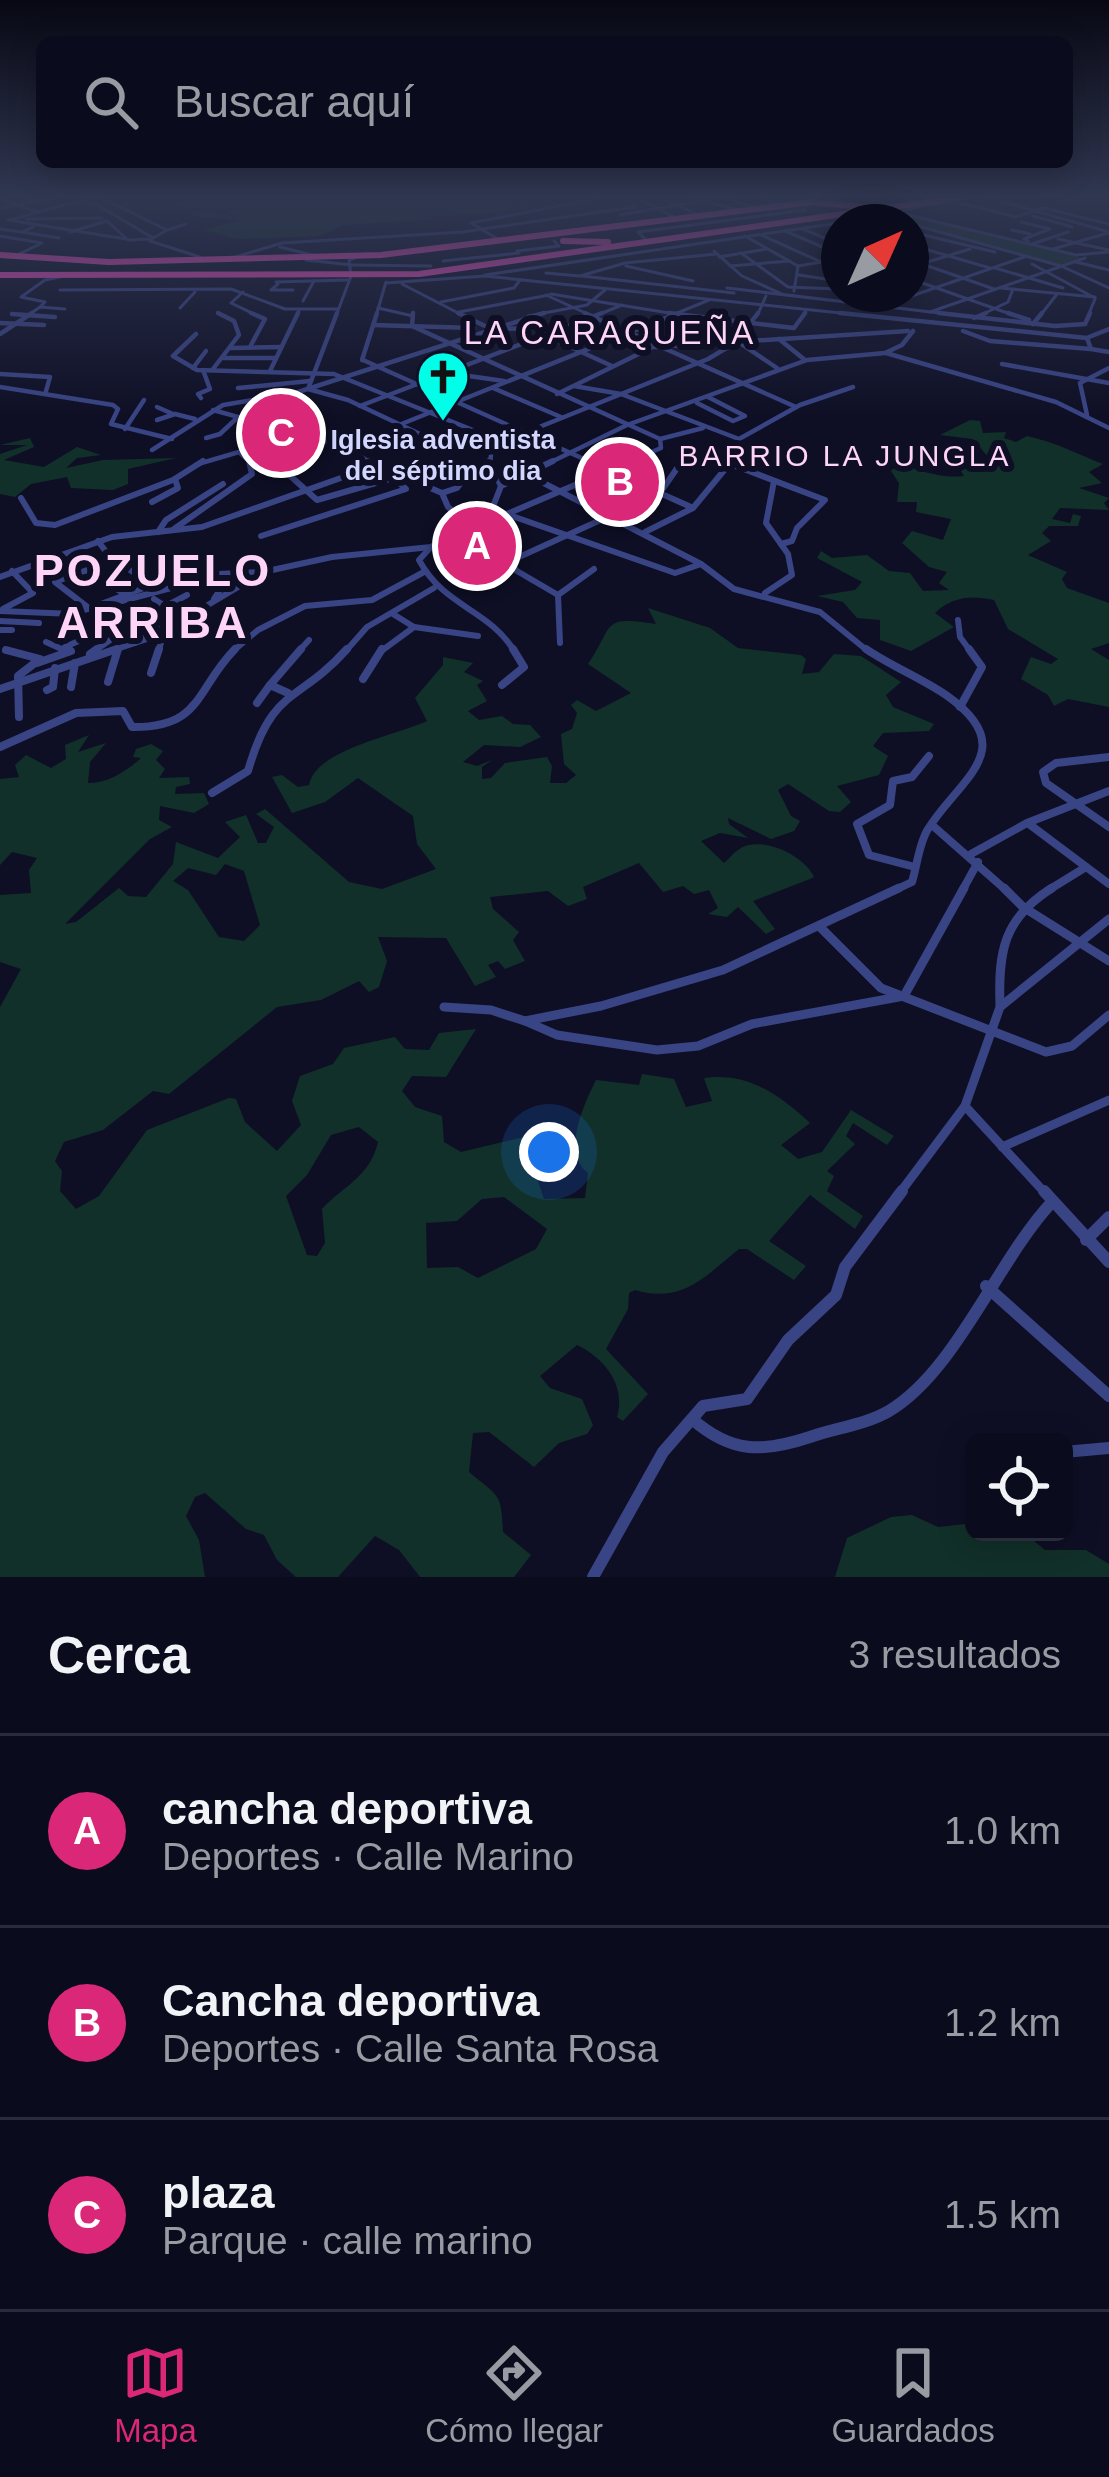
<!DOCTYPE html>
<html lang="es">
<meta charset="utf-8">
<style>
:root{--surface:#0a0b1c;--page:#131425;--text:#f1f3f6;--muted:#999ba3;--line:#2a2b3b;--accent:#db2777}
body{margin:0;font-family:Arial,sans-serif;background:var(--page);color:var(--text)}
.controls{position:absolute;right:36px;bottom:36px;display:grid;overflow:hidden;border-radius:18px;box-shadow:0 6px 30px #0003}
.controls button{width:108px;height:108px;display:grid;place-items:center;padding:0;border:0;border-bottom:3px solid var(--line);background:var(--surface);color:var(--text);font:60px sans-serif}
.compass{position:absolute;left:821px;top:204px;width:108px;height:108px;border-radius:50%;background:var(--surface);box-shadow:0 6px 30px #0003;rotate:45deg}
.you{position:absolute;left:549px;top:1152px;width:42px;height:42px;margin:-30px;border:9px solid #fff;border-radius:50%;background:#1a73e8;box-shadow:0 0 0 18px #1a73e833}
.badge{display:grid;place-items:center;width:78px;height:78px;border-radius:50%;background:var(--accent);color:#fff;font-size:39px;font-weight:700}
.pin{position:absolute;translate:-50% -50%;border:6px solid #fff;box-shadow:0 3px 12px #0006}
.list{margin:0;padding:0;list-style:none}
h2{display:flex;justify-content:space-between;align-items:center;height:156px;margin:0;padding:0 48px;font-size:51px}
h2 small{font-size:39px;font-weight:400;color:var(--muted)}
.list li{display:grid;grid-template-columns:78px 1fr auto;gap:36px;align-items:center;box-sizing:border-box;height:192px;padding:0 48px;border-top:3px solid var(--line)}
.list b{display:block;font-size:45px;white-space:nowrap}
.list p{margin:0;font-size:39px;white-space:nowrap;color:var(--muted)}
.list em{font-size:39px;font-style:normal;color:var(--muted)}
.icon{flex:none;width:66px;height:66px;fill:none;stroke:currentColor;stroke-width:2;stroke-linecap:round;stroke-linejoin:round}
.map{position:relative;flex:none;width:1109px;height:1577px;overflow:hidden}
.search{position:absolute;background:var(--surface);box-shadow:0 6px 30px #0003;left:36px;right:36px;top:36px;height:132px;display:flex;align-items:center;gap:30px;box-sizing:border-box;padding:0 42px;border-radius:18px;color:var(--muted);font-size:45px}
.sheet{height:732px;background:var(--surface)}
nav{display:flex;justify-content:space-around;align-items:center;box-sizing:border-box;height:168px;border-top:3px solid var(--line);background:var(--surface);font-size:33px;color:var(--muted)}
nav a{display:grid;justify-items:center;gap:6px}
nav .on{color:var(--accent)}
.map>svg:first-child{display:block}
.green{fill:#113029;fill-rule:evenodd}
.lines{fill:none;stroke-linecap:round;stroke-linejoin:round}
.minor-far5{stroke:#394485;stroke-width:3}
.minor-far4{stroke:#394485;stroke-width:4.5}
.minor-far3{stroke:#394485;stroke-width:6}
.minor-far2{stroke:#394485;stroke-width:8}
.minor-far1{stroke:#394485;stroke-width:9}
.minor{stroke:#394485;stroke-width:12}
.highway{stroke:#ff4ec3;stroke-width:6}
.labels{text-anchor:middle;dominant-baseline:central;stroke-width:12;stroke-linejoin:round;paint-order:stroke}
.far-poi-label{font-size:27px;font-weight:bold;fill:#d3d6ff;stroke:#0e0f25}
.far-neighbourhood-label{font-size:30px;letter-spacing:3px;fill:#ffd5f7;stroke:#0e0f25}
.far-quarter-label{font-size:33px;letter-spacing:3px;fill:#ffd5f7;stroke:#0e0f25}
.district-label{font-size:45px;font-weight:bold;letter-spacing:3px;fill:#ffd5f7;stroke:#0e0f25}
</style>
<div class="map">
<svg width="1109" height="1577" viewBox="0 0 1109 1577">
<rect width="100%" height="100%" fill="#0e0f25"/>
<g class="green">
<polygon points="137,197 284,197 285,202 292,197 580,197 527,204 526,209 515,206 505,213 417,217 439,219 344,225 320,236 236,239 204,230 239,220 187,216 202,210 237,217 228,211 241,208 183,208"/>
<polygon points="897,213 1082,258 1059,265 876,214"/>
<path d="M970,420L980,421L983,433L1006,432L1004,438L1016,442L1027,436C1059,443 1081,456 1103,464L1089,472L1102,483L1079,488L1109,498L1104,503L1109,510L1060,508L1052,519L1070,523L1073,514L1081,516L1078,526H1049L1042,533L1051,541L1028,555L1067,572L1062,579L1067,588L1109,603V643L1091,649L1109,660V707L1068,699L1054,706L1048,695L1021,679L1031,657L1051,664L1058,659L1008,629L994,600C971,595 952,597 935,613L954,627L911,651L880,640V620L857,618L843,602L817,596L855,590L862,582L817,558L821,551L832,558L867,555L889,571L910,573L923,591L949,590L939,583L947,572L929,567L902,543L912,531L943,540L951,519L916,512L917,502H897L899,483L891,471L895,467L884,462L894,458C911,470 943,479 964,476L959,468L994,464L973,439L940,435Z"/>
<polygon points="30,438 34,447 4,460 44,467 77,447 101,455 77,458 66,468 103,460 176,458 128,469 128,484 113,490 71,488 67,477 31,484 15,497 0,494 0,454 27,445 0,445"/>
<path d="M648,608L710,628L738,648L801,655L806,659L802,674L819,672L834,654L861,656L901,682L886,695L893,707L934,724L929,731L883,733L873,746L888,756L879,775L837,786L851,802L840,812L829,811L788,784L778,790L791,816L800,821L794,831L771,839L728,818L729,824L748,838L720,833L701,841L724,863C729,859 733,853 738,850C760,834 804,855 814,877L810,879L753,901L775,929L766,934L738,907L727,917L708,914L718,908L709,890L694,894L683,886L663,892L639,863L583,887L587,899L568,906L548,891L490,897L493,909L519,932L513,940L525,961L505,969L498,961L488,965L496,977L475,986L446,938L378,937L387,961L379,987L369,992L359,981L321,1000L277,1007L169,1094L153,1091L103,1130L64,1142L55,1161L62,1171L60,1191L76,1209L99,1196L147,1130L229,1098L236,1099L245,1122L277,1151L301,1125L292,1101L300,1076L333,1064L344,1048L395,1037L405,1049L429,1050L439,1033L476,1029L446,1077L412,1076L402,1091L415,1107L442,1116L444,1142L461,1152L536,1134L550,1137L537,1178L544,1199L585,1198L588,1173C561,1153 584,1104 596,1080L639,1085L642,1074L674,1079L686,1107L712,1101L704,1078C748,1072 778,1094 810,1123L781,1145L798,1159L822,1152L851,1110L894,1136L887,1145L853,1123L846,1136L855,1144L827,1171L834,1176L827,1191L863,1216L855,1229L810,1195L769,1241L806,1266L794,1280L747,1249H739C704,1277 683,1304 635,1290L629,1293L628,1309L606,1349L648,1394L623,1421L617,1417C626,1386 606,1359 577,1345L540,1376L550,1388L582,1399L593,1425L587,1434L559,1443L534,1467L489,1432L473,1433L469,1472C500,1498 501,1492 503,1532L531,1555L514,1577H420L399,1550L375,1536L338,1577H296L277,1560L264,1535L246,1529L205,1493L195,1497L186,1516L199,1540L205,1577H0V1007L21,969L0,962V895L31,893L29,870L37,858L12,852L0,865V779L19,777L15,765L26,755L51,768L66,759L65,745L89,735L78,752L106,743L90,762L88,783C107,784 128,770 141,758L133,757L136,749L151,744L163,751L156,760L165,769L159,778L189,777L190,784L176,787L175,794L204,793L209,804L194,813L160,806L159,820L172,827L150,839L65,924L76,922L119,888L128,896L146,897L173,864L176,842L218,858L240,837L225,822L246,815L258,843H266L274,827L256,814L265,809L349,882L382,889L436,869L417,844L413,816L358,778L325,802L292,813L272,777L282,775L298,787L309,785C315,750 394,736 427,721L415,698L443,665V657L473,663L464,672L483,681L477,685L487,701L468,711L479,720L502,716L513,724L530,725L541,737L520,747L484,745L463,762L477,766L492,760L482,767V779L491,778L505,763L547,757L552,766L550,783H566L576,775L564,764L561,734L572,729L577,713L571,705L577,700L596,711L631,693L588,664C615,625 599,615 656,624ZM225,864L244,871L260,925L244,941L219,937L188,890L173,881L188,868L216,875ZM359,1127L378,1142C370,1177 343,1186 322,1209L325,1243L317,1256L307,1255L286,1196L307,1175L331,1135ZM504,1197L547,1229L536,1249L478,1278L458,1267L427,1268L426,1223L457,1221L482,1199Z"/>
<polygon points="912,1515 938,1527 974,1523 974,1532 1023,1532 1045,1550 1086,1550 1109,1564 1109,1577 835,1577 847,1538 891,1517"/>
</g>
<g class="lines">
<g class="minor-far5">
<polyline points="636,197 677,219"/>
<polyline points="660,197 702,217"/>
<polyline points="687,197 742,211"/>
<polyline points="725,197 757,209"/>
<polyline points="762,197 783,206"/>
<polyline points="986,197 1109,232"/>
<polyline points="0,199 38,212"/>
<polyline points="819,201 869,206"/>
<polyline points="952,201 1016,217 1044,208 1109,224"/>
<polyline points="866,202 892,197"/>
<polyline points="0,208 58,197"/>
<polyline points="904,210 970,197"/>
<polyline points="891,211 1076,255 1109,252"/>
<polyline points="620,215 725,197"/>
<polyline points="880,216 904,222"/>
<polyline points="1033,216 1072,227"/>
<path d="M14,219C42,211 71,202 100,197L167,230L153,238L96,204L79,201"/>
<polyline points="14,219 8,220 126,239"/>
<polyline points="27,219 102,218"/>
<polyline points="844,222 882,217"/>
<polyline points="1021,222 1050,229 1024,239 1028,241"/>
<polyline points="911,224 1061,266 1109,288"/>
<polyline points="33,227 22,232 59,238"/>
<polyline points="0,229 22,232"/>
<polyline points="803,229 829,240"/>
<polyline points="167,230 186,224"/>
<polyline points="1012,230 1030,234"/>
<polyline points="785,231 839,254"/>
<polyline points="70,232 107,221 128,240 152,239"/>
<polyline points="911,232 995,252"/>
<polyline points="761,235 839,270"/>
<polyline points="0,236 42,243 17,255"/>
<polyline points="745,236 798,266 794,291"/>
<polyline points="1058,239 1109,250"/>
<polyline points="150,241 200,257"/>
<polyline points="501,241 471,223 605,197"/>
<polyline points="648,242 638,232 805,210"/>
<polyline points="1032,244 1068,232"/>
<polyline points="911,245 990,268"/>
<polyline points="280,247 320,257"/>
<polyline points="1053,249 1108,233"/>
<polyline points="517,251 559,246 554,241"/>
<polyline points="714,251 742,276 782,294"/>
<polyline points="741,253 788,287 839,289"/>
<polyline points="719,257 767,249"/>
<polyline points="232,258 282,243 462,232 634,207"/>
<polyline points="306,260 352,265"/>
<polyline points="911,260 994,289"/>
<polyline points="443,261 519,253"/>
<polyline points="1076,262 1109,270"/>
<polyline points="1032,264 1095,298"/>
<polyline points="354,265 431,266"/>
<polyline points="626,266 693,281"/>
<polyline points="730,266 790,261"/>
<polyline points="798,266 839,259"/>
<polyline points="911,267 970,249"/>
<polyline points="995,268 1063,288"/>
<polyline points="546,273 580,276 625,263 716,254"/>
<polyline points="485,275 839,223"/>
<polyline points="799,275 839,281"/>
<polyline points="582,276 734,293"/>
<polyline points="911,279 1016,316"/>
<polyline points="276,282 348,280"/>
<polyline points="386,283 485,276 869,316"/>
<polyline points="278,284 271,290 293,290"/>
<polyline points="402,284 464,316"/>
<polyline points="727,288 965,316"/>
<polyline points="1001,288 1095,297"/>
<polyline points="60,290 231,289 285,309 338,309"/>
<polyline points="243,292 231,303 258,316"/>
<polyline points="551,294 688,316"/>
<polyline points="546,295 592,316"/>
<polyline points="303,301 314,281"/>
<polyline points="441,302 514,288 520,280"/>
<polyline points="883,306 1027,256"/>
<polyline points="40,307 45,302 21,297 45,280 64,276"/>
<polyline points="180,308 195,292"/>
<polyline points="378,308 413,316"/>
<polyline points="459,312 549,295"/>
<polyline points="930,312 1085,258"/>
<polyline points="218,313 223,316"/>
<polyline points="12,314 35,316"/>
<polyline points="27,316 40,307 65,309"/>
<polyline points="297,316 299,311"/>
<polyline points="336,316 351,276 349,260 355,258"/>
<polyline points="376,316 386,282"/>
<polyline points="528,316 587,305 605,290"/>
<polyline points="595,316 622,305"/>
<polyline points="670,316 709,300"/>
<polyline points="757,316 766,296"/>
<polyline points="803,316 806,311"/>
<polyline points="979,316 1008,302 1013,289"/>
<polyline points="1040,316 1057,294"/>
<polyline points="1088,316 1095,299"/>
</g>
<g class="minor-far4">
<polyline points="337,313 308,389 348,400 439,443"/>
<polyline points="413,313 412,326 660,439 661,448 624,464"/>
<polyline points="458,313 485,326"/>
<polyline points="585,313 796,407"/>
<polyline points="669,313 794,328 805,313"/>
<polyline points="840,313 1087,338"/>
<polyline points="939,313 1055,326 1085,324 1090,313"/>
<polyline points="1008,313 1029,320"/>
<polyline points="12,314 55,317"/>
<polyline points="974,318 986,313"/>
<polyline points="0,323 44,325"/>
<polyline points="1033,324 1042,313"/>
<polyline points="373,325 474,328"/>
<polyline points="489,328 530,329"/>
<polyline points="963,331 990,341 1091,349 1087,338"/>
<polyline points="0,334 32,313"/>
<polyline points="196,334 173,356 197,370 334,374 500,441"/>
<polyline points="544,335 612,366"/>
<polyline points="1089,337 1109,329"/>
<polyline points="779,339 805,360"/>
<polyline points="740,343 777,368"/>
<polyline points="250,347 265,319 251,313"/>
<polyline points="655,347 908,331"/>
<polyline points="231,348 280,347"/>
<polyline points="1091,349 1109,352"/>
<polyline points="886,353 1056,402 1109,428"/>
<polyline points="223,358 275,358"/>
<polyline points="362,360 377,313"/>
<polyline points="363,360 595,464"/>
<polyline points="1002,364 1109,383"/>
<polyline points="193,368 206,351"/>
<polyline points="213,369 239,335 234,321 218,313"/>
<polyline points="270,371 298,313"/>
<polyline points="448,373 504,381"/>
<polyline points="0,374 50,377 46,391"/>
<polyline points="283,384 238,388 310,381"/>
<polyline points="574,386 621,394 739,439 800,405 853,387"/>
<polyline points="0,387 113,405 118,409 111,424 172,439"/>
<polyline points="493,388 561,417"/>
<polyline points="557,394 710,319"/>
<polyline points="201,398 198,394 210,389 203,370"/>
<polyline points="697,403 733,421 745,416 708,397"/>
<polyline points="360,406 602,313"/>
<polyline points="157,407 173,414"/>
<polyline points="213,410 346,447 372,464"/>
<polyline points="1087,415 1080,383 1109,368"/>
<polyline points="157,420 175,414 195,419"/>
<polyline points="399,425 678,313"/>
<polyline points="268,427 283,464"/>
<polyline points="125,429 144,400"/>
<polyline points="206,438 220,434 238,417"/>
<polyline points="660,439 703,428"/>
<polyline points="152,450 223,405 295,393 544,313"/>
<polyline points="279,460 306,454 320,442"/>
<polyline points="198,464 239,452 252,464"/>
<polyline points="490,464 492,446 708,359 735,343 758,313"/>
<polyline points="547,464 627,425 807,360 885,353 902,345 913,331"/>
<polyline points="680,464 691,448"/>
</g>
<g class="minor-far3">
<polyline points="282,461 287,473 317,500 393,478"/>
<polyline points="489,461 501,486"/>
<polyline points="588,461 691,507"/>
<polyline points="528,475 701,564 734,589 820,612 869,652"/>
<polyline points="420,484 439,476"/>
<polyline points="442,493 457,488 466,476"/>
<polyline points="21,498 36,523 55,525 173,480 203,461"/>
<polyline points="152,502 178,488 175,479"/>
<polyline points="492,509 675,573 701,564"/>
<polyline points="507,514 631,461"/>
<polyline points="466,520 492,509 501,486 553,461"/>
<polyline points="471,526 517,571 558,595 560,643"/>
<polyline points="174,529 252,474 249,461"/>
<polyline points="158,532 166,520 223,484"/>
<polyline points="645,532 693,508 726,468 736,466 825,500 797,528 792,541 781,544"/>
<polyline points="261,536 406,489 397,481"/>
<polyline points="98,541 110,557 150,583"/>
<path d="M430,548L419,560C445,608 488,608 515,652"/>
<polyline points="110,557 87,571 123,593"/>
<polyline points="508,562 660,493 682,461"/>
<polyline points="87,570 55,582 90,609"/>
<polyline points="0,577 112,537 202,527 372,467"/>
<polyline points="765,593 792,575 788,554 766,523 774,481"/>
<polyline points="558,595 594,569"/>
<polyline points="214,599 226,581"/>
<polyline points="114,603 190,583"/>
<polyline points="129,604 174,611"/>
<polyline points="168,605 187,595"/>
<polyline points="3,609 33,593 12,571"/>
<polyline points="0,611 74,614 176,576 262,572"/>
<polyline points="958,620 960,637 971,652"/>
<polyline points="0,621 39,623"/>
<polyline points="414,627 478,636"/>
<polyline points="0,630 12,630"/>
<polyline points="66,633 93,626 123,631 93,652"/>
<polyline points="46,642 68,652"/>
<polyline points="135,643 174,612 154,599"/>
<polyline points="65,647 99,632"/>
<polyline points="6,650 14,652"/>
<polyline points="108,652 156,636 263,572 332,557 431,547 471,526 448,507 442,493 367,461"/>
<polyline points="158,652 165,631"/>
<polyline points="232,652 258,630 305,606 372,600 424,572"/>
<polyline points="298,652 309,640"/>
<polyline points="345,652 367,627 434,588"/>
<polyline points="380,652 414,627 393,614"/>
</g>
<g class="minor-far2">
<path d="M866,649C891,666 921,678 946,695C1023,749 959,779 928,829C919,843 917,866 912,882L893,891"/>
<polyline points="6,650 40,659 18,676 19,717"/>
<polyline points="90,654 97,649"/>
<polyline points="37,663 71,651 66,649"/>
<polyline points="151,673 159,649"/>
<polyline points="363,679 382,649"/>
<polyline points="108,682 118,649"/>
<polyline points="502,685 524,667 513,649"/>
<polyline points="71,687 75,663"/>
<polyline points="0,689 117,649"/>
<polyline points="47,690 53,687 55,668"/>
<polyline points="288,693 270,685 301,649"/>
<polyline points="257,703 270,685"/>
<polyline points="960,707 982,667 969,649"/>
<path d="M0,747L76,713L123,711L132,727C202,728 195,690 235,649"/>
<polyline points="1109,757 1056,763 1043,772 1046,783 1109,827"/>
<path d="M212,793L248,771C272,686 298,704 347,649"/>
<polyline points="1029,824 1109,884"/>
<polyline points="932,825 1007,891"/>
<polyline points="971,854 1027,823 1109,791"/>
<polyline points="915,867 869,855 857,824 890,805 893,781 912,777 929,756"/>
<polyline points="962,891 978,862"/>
<polyline points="1047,891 1086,867"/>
</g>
<g class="minor-far1">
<polyline points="1004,888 1023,907 1109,961"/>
<polyline points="820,927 881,988 1046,1052 1072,1046 1109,1015"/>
<path d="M1000,1005C998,951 1004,918 1052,888"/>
<polyline points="444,1007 491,1010 525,1021 601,1006 723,970 899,888"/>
<polyline points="525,1021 557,1035 657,1050 698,1046 752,1024 904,996 964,888"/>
<polyline points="965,1106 1046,1194"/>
<polyline points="1002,1147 1109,1100"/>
<polyline points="899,1194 965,1106 1000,1007 1109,919"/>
</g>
<g class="minor">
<polyline points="1044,1191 1109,1262"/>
<polyline points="1086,1240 1109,1217"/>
<polyline points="986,1286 1109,1396"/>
<path d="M692,1419C731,1453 762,1453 810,1437C835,1428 865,1425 889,1411C956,1371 997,1261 1052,1202"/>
<polyline points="1064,1452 1109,1448"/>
<polyline points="593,1577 663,1452 703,1406 747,1399 788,1340 836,1295 845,1267 902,1191"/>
</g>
<g class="highway">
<polyline points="563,241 608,242"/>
<polyline points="0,255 109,262 381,255 812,202 872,208"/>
<polyline points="0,275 419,274 963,197"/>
</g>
</g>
<linearGradient id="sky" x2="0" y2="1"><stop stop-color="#080814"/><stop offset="0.47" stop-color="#303751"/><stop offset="1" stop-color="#303751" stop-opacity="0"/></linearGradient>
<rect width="1109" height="418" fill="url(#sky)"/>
<defs>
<g id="church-pin" transform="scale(2.7)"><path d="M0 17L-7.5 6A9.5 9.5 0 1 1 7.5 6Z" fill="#00fee9" stroke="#0e0f25"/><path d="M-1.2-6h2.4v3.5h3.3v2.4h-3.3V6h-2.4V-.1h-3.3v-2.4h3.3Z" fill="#111"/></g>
</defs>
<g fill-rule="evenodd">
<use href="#church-pin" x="443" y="377"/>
</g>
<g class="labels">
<g class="far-poi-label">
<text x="443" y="440">Iglesia adventista<tspan x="443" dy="31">del séptimo dia</tspan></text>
</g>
<g class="far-neighbourhood-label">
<text x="845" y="455">BARRIO LA JUNGLA</text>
</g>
<g class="far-quarter-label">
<text x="610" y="332">LA CARAQUEÑA</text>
</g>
<g class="district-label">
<text x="153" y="570">POZUELO<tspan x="153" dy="52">ARRIBA</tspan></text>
</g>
</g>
</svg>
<div class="controls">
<button><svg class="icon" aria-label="locate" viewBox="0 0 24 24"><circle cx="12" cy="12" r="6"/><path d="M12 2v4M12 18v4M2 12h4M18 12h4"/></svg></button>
</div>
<svg class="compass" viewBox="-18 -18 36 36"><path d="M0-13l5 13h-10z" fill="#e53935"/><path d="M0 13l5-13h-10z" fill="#999ba3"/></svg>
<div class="you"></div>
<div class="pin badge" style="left:477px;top:546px">A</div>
<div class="pin badge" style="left:620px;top:482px">B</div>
<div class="pin badge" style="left:281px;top:433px">C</div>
<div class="search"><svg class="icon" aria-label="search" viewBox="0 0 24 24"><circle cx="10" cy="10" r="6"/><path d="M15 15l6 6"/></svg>Buscar aquí</div>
</div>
<section class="sheet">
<h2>Cerca<small>3 resultados</small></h2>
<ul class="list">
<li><span class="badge">A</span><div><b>cancha deportiva</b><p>Deportes · Calle Marino</p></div><em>1.0 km</em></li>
<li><span class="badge">B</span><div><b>Cancha deportiva</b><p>Deportes · Calle Santa Rosa</p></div><em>1.2 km</em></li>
<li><span class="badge">C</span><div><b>plaza</b><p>Parque · calle marino</p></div><em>1.5 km</em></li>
</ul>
</section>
<nav>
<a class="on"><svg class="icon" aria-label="map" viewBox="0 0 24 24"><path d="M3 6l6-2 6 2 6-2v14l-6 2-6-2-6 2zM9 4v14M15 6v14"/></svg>Mapa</a>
<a><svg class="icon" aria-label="directions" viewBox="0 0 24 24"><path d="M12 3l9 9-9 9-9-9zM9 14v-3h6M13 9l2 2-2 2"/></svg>Cómo llegar</a>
<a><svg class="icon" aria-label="saved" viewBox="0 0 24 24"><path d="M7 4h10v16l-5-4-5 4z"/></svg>Guardados</a>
</nav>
